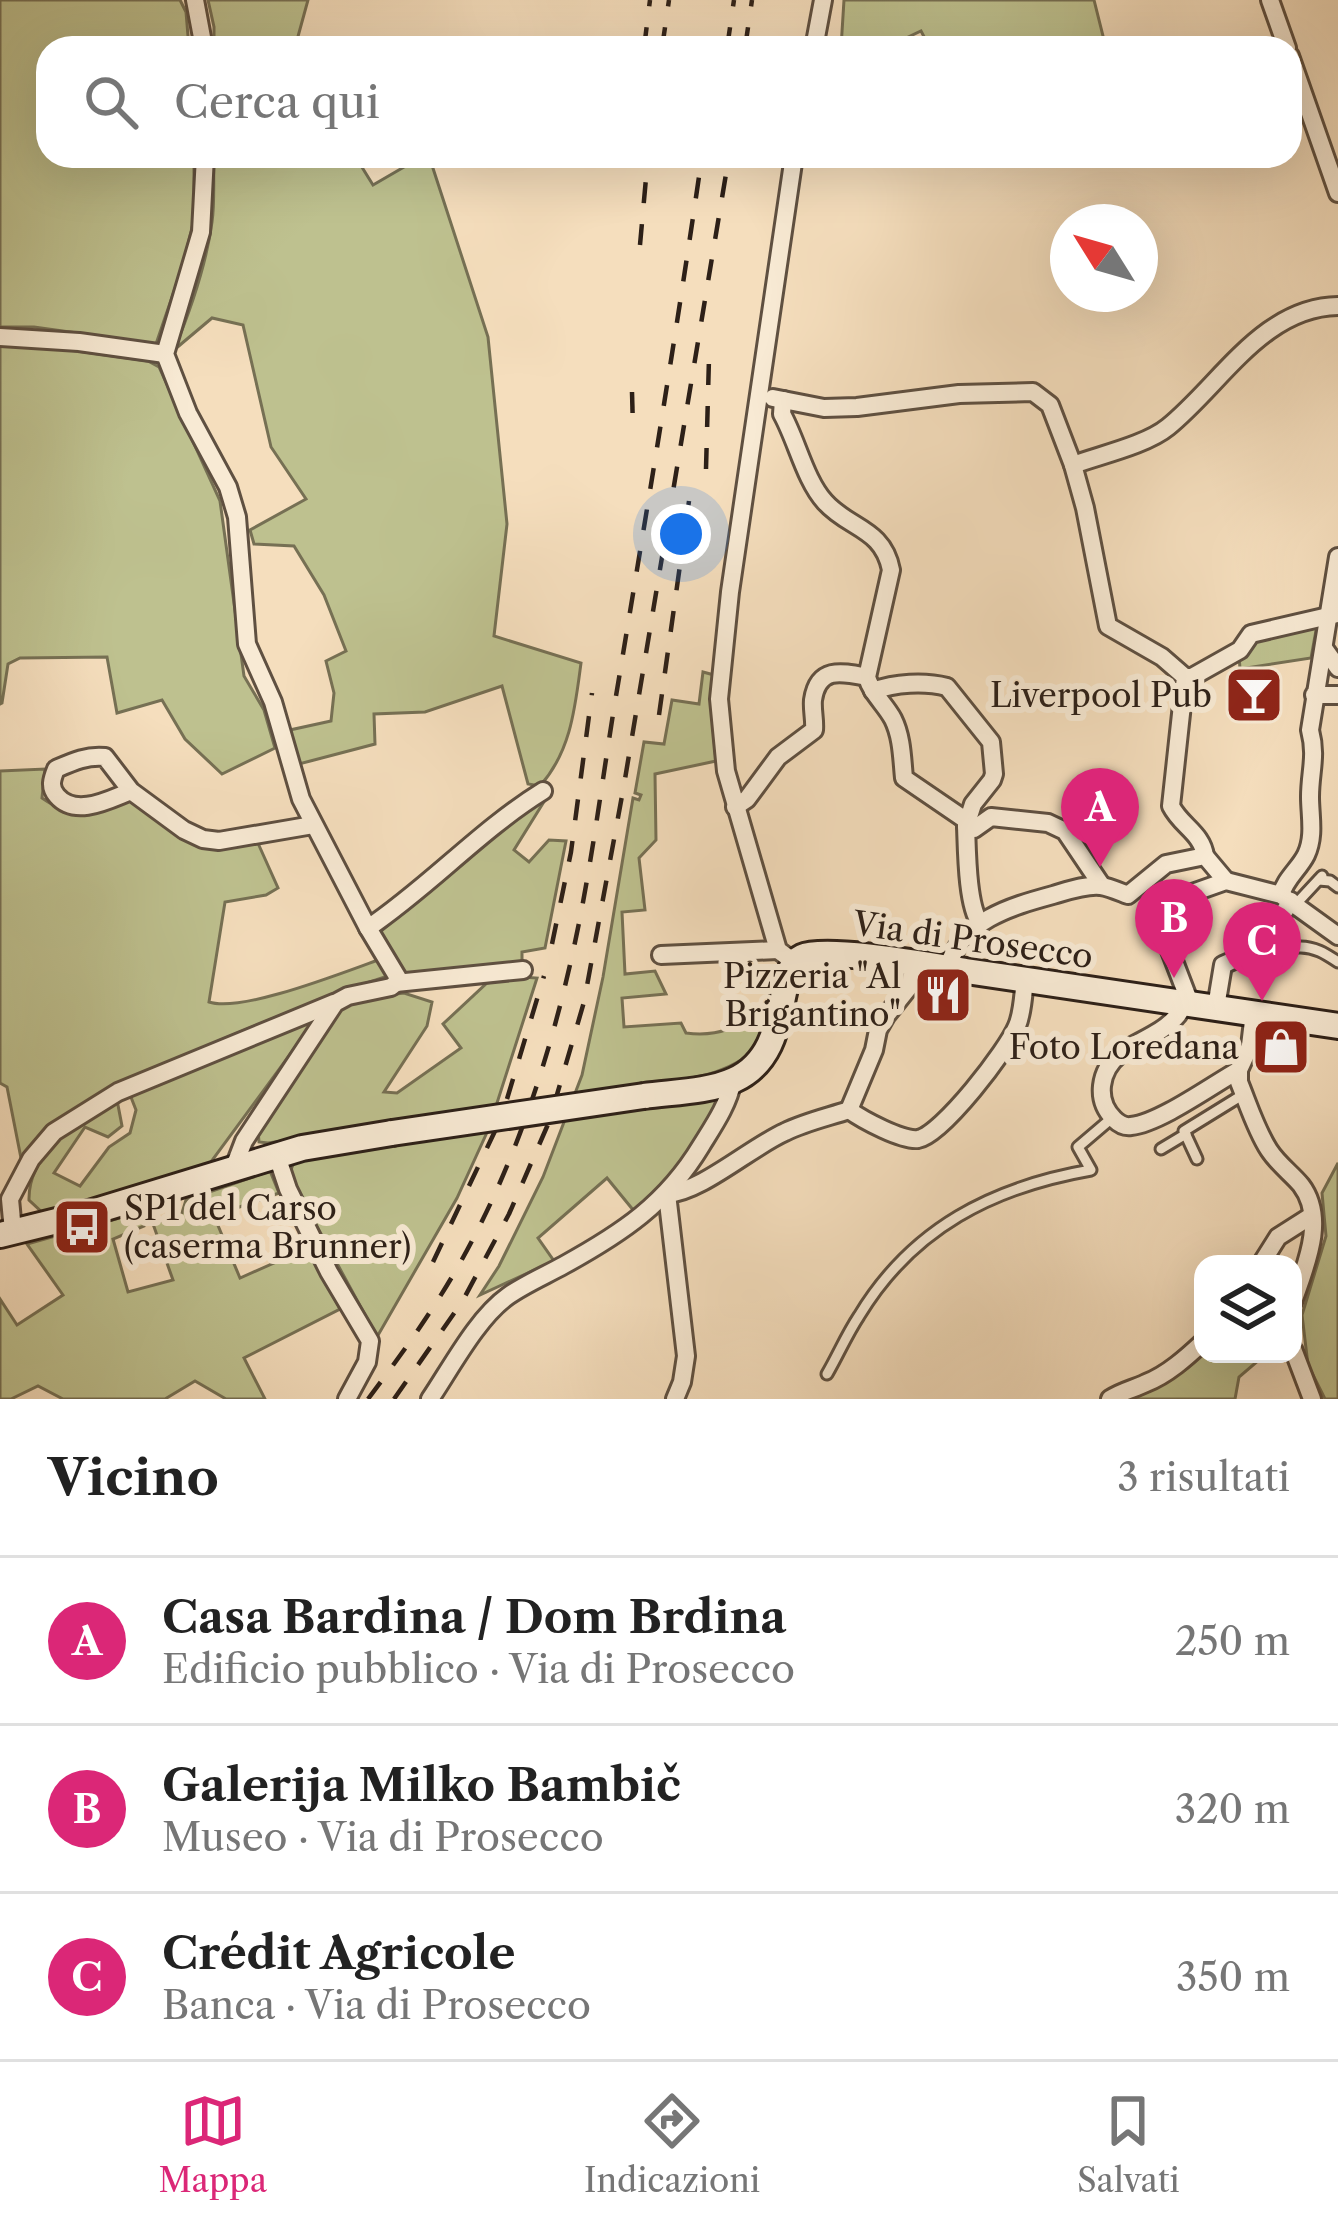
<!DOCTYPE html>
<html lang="it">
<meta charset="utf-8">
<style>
:root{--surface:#fff;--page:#f2f2f2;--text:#222;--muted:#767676;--line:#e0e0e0;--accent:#db2777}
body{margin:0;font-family:"Libre Caslon Text",serif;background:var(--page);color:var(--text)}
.controls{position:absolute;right:36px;bottom:36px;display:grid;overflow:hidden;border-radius:24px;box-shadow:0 12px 48px #0002}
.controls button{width:108px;height:108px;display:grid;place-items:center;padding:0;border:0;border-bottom:3px solid var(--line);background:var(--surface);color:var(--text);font:60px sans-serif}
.compass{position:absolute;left:1050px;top:204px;width:108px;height:108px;border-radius:50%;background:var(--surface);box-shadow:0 12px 48px #0002;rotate:307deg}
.you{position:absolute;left:681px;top:534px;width:42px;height:42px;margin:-30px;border:9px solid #fff;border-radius:50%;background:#1a73e8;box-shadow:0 0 0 18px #1a73e833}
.badge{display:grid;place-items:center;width:78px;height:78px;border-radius:50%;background:var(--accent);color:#fff;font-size:39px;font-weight:700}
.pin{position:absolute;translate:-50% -99px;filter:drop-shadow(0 3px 6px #0008)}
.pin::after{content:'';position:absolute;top:63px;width:42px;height:36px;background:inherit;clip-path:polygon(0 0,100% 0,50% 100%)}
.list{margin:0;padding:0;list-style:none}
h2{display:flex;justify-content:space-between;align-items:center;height:156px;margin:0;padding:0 48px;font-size:51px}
h2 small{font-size:39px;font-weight:400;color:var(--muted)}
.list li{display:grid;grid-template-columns:78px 1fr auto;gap:36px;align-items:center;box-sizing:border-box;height:168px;padding:0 48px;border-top:3px solid var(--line)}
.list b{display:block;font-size:45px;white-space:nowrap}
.list p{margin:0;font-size:39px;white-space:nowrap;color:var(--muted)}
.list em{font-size:39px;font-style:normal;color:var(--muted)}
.icon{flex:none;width:66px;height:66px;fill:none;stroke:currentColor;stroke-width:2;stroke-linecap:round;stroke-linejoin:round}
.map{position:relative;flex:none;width:1338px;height:1399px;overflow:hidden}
.search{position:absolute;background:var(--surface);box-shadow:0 12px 48px #0002;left:36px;right:36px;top:36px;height:132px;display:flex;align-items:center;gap:30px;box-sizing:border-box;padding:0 42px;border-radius:36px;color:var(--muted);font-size:45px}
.sheet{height:660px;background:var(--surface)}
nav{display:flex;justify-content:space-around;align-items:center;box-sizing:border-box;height:168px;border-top:3px solid var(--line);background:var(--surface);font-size:33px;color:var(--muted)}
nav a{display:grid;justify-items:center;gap:6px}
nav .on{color:var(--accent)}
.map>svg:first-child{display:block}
.green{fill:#bec18f;stroke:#767054;stroke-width:3}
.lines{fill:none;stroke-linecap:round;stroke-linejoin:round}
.service-casing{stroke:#5f5041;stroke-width:15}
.minor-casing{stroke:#5f5041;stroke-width:22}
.secondary-casing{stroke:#2d2018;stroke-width:30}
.service{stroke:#f8ead4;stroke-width:9}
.minor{stroke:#f8ead4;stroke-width:16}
.secondary{stroke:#f8ead4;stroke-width:24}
.rail{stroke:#2d2018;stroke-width:4.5;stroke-dasharray:21 21;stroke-linecap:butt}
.secondary-bridge-casing{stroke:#2d2018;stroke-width:30;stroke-linecap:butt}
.secondary-bridge{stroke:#f8ead4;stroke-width:24}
.labels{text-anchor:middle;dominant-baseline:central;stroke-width:12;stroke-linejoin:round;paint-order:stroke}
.poi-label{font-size:33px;fill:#2d2018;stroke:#f8ead4;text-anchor:end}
.street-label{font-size:33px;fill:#2d2018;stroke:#f8ead4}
</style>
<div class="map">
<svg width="1338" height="1399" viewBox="0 0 1338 1399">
<rect width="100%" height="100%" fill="#f5debd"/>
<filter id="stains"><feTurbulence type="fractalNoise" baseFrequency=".00167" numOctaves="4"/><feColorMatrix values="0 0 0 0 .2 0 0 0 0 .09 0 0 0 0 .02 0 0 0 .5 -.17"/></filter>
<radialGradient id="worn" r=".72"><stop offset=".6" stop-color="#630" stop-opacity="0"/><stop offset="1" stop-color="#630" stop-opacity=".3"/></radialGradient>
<g class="green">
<polygon points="0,0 180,0 186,12 189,48 48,48 48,156 194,156 194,219 183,265 156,344 34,327 0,327"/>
<polygon points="208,0 308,0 297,40 299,48 214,48 214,27"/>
<polygon points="844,0 1094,0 1106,48 930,48 921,31 885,48 841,48"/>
<path d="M214,156H355L373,185L423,156H429L488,337L507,524L494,636L581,663C575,708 571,751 540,786L528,784L502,686L425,712L374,714L375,744L299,764L290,730L331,721L334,693L326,661L346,651L324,595L294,546L254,544L250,530L306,499L271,447L243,325L212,318L174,350C191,309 206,266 212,222C215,201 213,178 214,156Z"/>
<polygon points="0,344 34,345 148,361 159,367 220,501 244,676 264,710 275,748 222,774 185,739 162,700 117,713 107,657 20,658 8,664 2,703 0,704"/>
<path d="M1317,625L1311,658L1240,669L1239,655C1260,634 1289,631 1317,625Z"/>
<path d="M703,672L714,675L712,717L716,761L655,774L656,840L639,858L645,910L622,912L625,974L655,971L666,994L622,998L624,1027L681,1023L686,1033C725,1038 742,1023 774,1003C771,1015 769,1031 762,1041C735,1077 683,1079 643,1085L718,1099C710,1138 663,1186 634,1211L607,1178L538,1238L554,1261L480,1295L499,1266L543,1177L582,1075L603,977L633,798L639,800L641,795L635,793L644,742L664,744L672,700L699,704Z"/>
<path d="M45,769L42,798C78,823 94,814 132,800L166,826L257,841L278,888L266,895L225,902L209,1002C242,1013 344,972 381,959L388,976C331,994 276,1017 221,1040C149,1071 76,1099 21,1158L7,1087L0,1083V771Z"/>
<polygon points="550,792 514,850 529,862 549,840 566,841 545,948 522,952 522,962 404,974 380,932 481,845"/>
<polygon points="522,977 537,978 489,1128 457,1198 377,1337 289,1175 294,1162 393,1125 268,1143 259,1142 258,1130 339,1007 372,997 404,993 432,1002 427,1026 384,1092 397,1093 461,1048 443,1024 487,983"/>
<path d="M306,1022L311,1026L208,1166L44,1214L29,1200C28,1151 80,1123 117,1100L122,1126L108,1137L85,1127L54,1173L80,1186L109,1147L130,1133L136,1110L129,1092Z"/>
<polygon points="1338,1163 1338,1399 1325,1399 1308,1365 1302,1315 1326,1236 1322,1193"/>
<polygon points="270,1171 279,1193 214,1216 240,1278 308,1248 340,1309 244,1358 265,1399 226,1399 195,1381 165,1399 63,1399 38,1386 11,1399 0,1399 0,1299 17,1325 63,1295 27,1244 144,1211 144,1226 113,1239 128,1292 173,1280 153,1224 182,1213 186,1200"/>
<polygon points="1203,1348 1203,1354 1266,1354 1239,1377 1235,1399 1125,1399"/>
</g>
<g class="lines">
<g class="service-casing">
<g id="service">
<polyline points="1319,880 1330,881 1338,887"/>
<polyline points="1296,904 1322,876"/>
<path d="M1239,958C1265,974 1275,949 1298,947C1314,946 1326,954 1338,962"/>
<polyline points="1161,1149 1186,1134"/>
<polyline points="1197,1159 1184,1131 1244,1094"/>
<path d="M827,1374C838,1355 847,1334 859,1316C912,1228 993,1187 1091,1170L1078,1147L1112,1118"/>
</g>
</g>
<g class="minor-casing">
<g id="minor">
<polyline points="195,0 204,48"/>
<polyline points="1270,0 1287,48"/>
<polyline points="814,48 823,0"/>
<polyline points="1290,56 1338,193"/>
<polyline points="205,156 201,232 165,354 188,413 228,487 237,517 247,644 273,702 301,799 368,928 398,978 396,983 391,987 348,996 335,1003 244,1141 234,1167"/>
<polyline points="794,156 730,592 719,699 726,771 778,950 794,962"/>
<polyline points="0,337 79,342 165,354"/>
<polyline points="773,398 824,408 857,407 959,394 1033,392 1050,405 1073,465"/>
<path d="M783,400L782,414C797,441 805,480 825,502C849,529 883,528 891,570L867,677C871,693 885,704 893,719C902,737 902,758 904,778L967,821"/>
<polyline points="1324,648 1338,668"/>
<polyline points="1185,677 1192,677 1240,650 1251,634 1337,614"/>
<path d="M873,691C895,683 924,681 947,687L991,742L994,774L992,780L973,804L966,826"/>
<polyline points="1314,695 1338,695"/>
<path d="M131,791C110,799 76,818 57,796C49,787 52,779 56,769C72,762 87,755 105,757L131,791L184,830L203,839L219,841L313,825"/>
<path d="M735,807L747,799L778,757L814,730C815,720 812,710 813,700C818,666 842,672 867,677"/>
<path d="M1205,856C1202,833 1181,826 1171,806L1185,677L1162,657L1108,626L1085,508L1073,465C1100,455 1146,445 1168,427C1221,384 1263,307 1338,306"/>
<path d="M1281,895C1285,879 1299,869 1306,855C1315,836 1310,816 1310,797C1310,771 1317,757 1310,730L1338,557"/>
<path d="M980,923C967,905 967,850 966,826L974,829L991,817L1048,823L1065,831L1102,886"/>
<path d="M368,928C429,887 480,830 543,791"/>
<polyline points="661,955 778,950"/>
<path d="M914,963L910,986L886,1016L878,1030L874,1050L849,1110C863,1120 902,1141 918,1139C942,1135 1008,1049 1017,1026C1023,1012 1023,995 1025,979"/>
<path d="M947,968C963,920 1009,907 1053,895C1067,891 1086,884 1101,886C1109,887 1120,892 1128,895L1166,864L1205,856L1226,881"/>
<polyline points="396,983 523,970"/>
<path d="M1181,1002C1180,1011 1181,1012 1175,1018C1160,1035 1137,1041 1120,1054C1099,1071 1095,1100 1114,1119C1119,1124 1124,1127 1131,1126C1160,1123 1212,1085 1239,1070"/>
<polyline points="1190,1003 1164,935 1160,911 1178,898 1226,881 1281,895 1338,936"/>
<path d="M1216,1007L1223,965C1252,953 1275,927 1291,901"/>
<path d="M1254,1013L1250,1046L1239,1070V1082C1248,1104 1256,1130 1269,1150C1278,1164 1291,1173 1301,1185C1327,1219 1305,1267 1293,1302"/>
<polyline points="1250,1046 1286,1028 1290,1019"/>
<polyline points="277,1156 288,1189 329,1272 370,1341 367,1362 347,1399"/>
<polyline points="13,1231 10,1199 31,1159 54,1132 118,1092 334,1003"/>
<polyline points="1261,1264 1278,1237 1311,1216"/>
<polyline points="1293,1349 1312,1399"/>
<path d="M430,1399C451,1368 477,1318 508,1296C525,1284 546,1275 564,1265C622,1233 666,1204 701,1146C714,1125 728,1105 733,1080"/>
<path d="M675,1399L682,1382L686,1356L667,1194C701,1192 751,1147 785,1132C805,1122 828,1117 849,1110"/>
<path d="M1110,1399C1122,1391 1134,1389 1146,1383C1167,1375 1187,1357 1203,1342"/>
</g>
</g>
<g class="secondary-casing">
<g id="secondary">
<path d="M644,1096C673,1092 708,1092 734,1080C794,1053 773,970 802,957C826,946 934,966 966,971C1090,989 1214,1007 1338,1026"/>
<polyline points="0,1235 89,1213 302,1148 392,1133"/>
</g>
</g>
<use href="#service" class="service"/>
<use href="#minor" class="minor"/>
<use href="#secondary" class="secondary"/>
<g class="rail">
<polyline points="644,48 650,0"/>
<polyline points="662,48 669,0"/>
<polyline points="727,48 734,0"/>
<polyline points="745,48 752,0"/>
<polyline points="640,245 648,156"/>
<polyline points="632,392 633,428"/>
<polyline points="706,469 709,358"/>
<polyline points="659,715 689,501"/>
<polyline points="552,944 571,852 592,693"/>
<polyline points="507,1099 544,976"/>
<polyline points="433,1262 495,1131"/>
<path d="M368,1399C401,1355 433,1311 460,1263C515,1165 550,1057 574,947C592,864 602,780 616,696C646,516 676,336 702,156"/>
<polyline points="394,1399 462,1302 509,1214 549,1122 584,1002 624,785 729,156"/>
</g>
<g class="secondary-bridge-casing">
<polyline id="secondary-bridge" points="392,1133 644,1096"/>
</g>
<use href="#secondary-bridge" class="secondary-bridge"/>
</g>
<defs>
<g id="bar-square" transform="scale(3)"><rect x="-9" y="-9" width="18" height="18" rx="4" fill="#8f2418" stroke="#f8ead4"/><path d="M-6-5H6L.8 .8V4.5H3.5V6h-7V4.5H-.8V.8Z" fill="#fff"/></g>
<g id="restaurant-square" transform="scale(3)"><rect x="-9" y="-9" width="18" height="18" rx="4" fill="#8f2418" stroke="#f8ead4"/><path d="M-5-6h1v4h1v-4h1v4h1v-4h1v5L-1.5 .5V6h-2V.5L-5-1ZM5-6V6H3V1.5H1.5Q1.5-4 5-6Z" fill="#fff"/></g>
<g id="shop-square" transform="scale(3)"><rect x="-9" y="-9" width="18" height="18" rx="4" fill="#8f2418" stroke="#f8ead4"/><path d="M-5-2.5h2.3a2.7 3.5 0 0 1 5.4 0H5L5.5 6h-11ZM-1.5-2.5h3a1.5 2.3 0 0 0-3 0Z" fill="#fff"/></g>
<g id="bus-square" transform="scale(3)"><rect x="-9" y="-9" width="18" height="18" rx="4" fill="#8f2418" stroke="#f8ead4"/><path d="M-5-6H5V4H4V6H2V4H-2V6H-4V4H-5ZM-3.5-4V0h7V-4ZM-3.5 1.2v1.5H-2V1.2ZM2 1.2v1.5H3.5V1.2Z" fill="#fff"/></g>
</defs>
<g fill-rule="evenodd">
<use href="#bar-square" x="1254" y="695"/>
<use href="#restaurant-square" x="943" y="995"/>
<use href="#shop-square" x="1281" y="1047"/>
<use href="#bus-square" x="82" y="1227"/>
</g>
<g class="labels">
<g class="poi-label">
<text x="1212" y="695">Liverpool Pub</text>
<text x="901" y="976">Pizzeria "Al<tspan x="901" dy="38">Brigantino"</tspan></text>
<text x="1239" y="1047">Foto Loredana</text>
<text x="124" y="1208" text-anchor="start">SP1 del Carso<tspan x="124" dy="38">(caserma Brunner)</tspan></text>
</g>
<g class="street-label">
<text transform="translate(973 940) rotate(8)">Via di Prosecco</text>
</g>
</g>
<rect width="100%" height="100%" filter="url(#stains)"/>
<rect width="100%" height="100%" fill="url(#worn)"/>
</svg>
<div class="controls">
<button><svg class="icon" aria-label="layers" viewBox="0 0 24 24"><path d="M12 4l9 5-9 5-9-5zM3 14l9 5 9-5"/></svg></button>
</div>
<svg class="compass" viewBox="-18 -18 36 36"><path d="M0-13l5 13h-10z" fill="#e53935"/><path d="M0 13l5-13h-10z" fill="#767676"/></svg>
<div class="you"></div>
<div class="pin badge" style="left:1100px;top:867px">A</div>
<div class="pin badge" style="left:1174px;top:978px">B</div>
<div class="pin badge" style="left:1262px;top:1001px">C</div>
<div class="search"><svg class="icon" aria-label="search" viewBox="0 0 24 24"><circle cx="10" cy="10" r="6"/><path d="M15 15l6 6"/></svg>Cerca qui</div>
</div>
<section class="sheet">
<h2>Vicino<small>3 risultati</small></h2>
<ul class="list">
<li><span class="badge">A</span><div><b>Casa Bardina / Dom Brdina</b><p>Edificio pubblico · Via di Prosecco</p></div><em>250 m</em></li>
<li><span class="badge">B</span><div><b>Galerija Milko Bambič</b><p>Museo · Via di Prosecco</p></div><em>320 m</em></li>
<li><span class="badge">C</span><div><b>Crédit Agricole</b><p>Banca · Via di Prosecco</p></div><em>350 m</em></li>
</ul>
</section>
<nav>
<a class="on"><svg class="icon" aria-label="map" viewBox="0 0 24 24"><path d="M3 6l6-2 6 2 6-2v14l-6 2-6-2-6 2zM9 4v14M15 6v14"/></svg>Mappa</a>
<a><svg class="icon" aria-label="directions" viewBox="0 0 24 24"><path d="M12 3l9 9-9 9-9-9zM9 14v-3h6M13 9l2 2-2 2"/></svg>Indicazioni</a>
<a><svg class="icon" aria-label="saved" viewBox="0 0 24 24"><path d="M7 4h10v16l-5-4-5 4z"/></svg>Salvati</a>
</nav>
